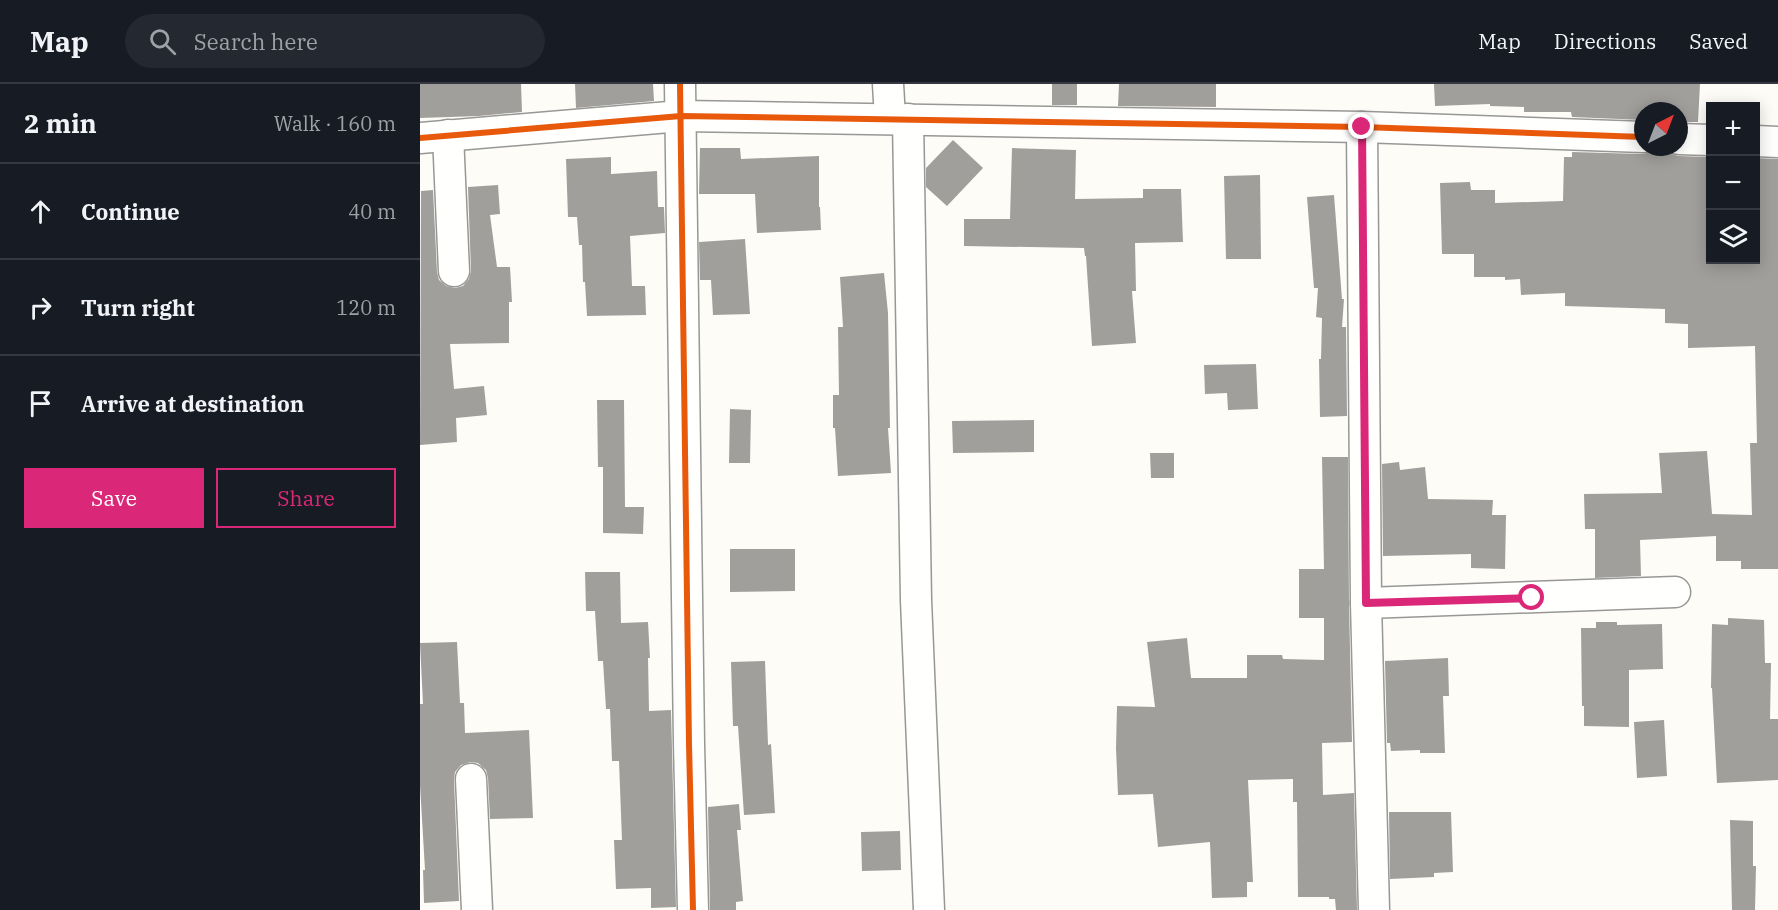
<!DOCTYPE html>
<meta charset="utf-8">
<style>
:root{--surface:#171b24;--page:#242831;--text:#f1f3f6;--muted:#9ea1a6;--line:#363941;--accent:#db2777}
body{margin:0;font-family:"IBM Plex Serif",serif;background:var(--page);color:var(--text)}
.controls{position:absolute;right:18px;top:18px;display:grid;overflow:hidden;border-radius:0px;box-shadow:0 3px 15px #0003}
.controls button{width:54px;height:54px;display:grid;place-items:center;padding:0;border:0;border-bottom:2px solid var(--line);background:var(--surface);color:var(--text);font:30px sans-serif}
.compass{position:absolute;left:1214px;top:18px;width:54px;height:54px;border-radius:50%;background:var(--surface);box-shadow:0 3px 15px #0003;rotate:42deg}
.stop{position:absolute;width:18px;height:18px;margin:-14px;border:4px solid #db2777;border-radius:50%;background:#fff}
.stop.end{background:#db2777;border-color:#fff;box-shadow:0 2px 6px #0008}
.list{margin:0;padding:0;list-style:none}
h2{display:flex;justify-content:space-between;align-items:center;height:78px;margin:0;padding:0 24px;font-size:26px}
h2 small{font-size:20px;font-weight:400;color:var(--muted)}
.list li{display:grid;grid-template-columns:39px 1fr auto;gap:18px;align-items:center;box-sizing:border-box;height:96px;padding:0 24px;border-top:2px solid var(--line)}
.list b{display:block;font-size:22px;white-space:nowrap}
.list em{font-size:20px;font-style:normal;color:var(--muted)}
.actions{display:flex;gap:12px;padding:18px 24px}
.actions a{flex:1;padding:14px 0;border:2px solid var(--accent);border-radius:0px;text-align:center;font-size:21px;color:var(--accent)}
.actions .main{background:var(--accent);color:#fff}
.icon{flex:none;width:33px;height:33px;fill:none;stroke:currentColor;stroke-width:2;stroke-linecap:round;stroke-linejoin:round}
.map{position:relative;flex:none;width:1358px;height:826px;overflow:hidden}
header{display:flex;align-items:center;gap:36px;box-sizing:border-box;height:84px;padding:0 30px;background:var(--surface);border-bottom:2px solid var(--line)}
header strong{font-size:28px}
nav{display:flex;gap:33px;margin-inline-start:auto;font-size:21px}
.search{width:420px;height:54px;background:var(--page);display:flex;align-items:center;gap:15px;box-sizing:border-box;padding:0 21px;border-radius:33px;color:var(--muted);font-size:22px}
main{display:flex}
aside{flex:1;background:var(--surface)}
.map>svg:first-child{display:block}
.building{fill:#a19f9c}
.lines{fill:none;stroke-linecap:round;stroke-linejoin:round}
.minor-casing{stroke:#979795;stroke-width:33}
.minor{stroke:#fffffe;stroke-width:30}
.cycleway-casing{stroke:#fff;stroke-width:10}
.cycleway{stroke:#e8590c;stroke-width:6}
.route{stroke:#db2777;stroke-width:8}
</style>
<header>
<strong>Map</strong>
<div class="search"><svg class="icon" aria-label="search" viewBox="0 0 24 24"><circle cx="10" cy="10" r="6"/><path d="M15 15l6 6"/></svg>Search here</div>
<nav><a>Map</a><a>Directions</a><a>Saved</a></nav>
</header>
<main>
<aside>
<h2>2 min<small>Walk · 160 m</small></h2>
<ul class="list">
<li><svg class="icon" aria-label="ahead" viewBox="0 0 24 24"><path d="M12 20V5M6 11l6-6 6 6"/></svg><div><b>Continue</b></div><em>40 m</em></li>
<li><svg class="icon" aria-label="right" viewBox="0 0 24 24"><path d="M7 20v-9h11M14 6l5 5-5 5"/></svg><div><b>Turn right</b></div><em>120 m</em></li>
<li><svg class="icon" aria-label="arrive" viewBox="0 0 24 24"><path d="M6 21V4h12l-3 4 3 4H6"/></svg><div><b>Arrive at destination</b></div></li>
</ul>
<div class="actions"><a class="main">Save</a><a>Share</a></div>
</aside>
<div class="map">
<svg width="1358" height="826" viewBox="0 0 1358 826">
<rect width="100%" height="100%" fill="#fdfcf7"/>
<g class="building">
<polygon points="0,0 101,0 102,28 59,32 0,34"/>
<polygon points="155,0 233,0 234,17 156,24"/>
<rect x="632" y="0" width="25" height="21"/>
<polygon points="699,0 796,0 796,23 698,22"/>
<polygon points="1014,0 1280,0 1278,38 1259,38 1259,27 1223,27 1223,36 1152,33 1151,28 1104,28 1104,23 1070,22 1070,20 1015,22"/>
<polygon points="533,56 563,84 527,122 506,103 506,84"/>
<polygon points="1237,63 1244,63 1249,69 1258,72 1290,73 1290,176 1335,176 1335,74 1358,75 1358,485 1321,485 1321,477 1296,477 1296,452 1220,456 1221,492 1175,494 1175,445 1165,445 1164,410 1242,409 1239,369 1287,367 1292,430 1332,431 1330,359 1337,359 1335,262 1268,264 1268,240 1245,239 1245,225 1145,222 1145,209 1101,211 1100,195 1085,196 1085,193 1054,193 1054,170 1022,170 1020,99 1050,98 1051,106 1075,106 1075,119 1143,117 1144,73 1152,73 1152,68 1222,70 1231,68"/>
<polygon points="280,64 320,64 321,75 399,72 399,123 400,123 401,146 337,149 335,110 279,110"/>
<polygon points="592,64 656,66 655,115 723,114 723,105 761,105 763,158 715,159 716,207 712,207 716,259 672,262 666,172 665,172 664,164 544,162 544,135 590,135"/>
<polygon points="191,73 191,90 237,87 238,123 244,123 245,149 210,152 212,202 225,202 226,231 167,232 165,198 163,198 162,161 159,161 157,133 148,133 146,75"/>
<polygon points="840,91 841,175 806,175 804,92"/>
<polygon points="78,101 80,130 70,131 77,183 90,183 92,218 89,218 89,259 30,260 34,305 64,302 67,331 36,334 37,358 0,361 1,107 13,106 17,188 19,196 26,202 35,204 43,202 49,195 51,187 48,103"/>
<polygon points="914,111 922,215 924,215 922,243 926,243 927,332 900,333 899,275 901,275 902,234 896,233 898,204 894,204 887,113"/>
<polygon points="325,155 330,230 293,231 291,196 280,196 279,158"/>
<polygon points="464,189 468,229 470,344 468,344 471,389 418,392 415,344 413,344 413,311 419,311 418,243 423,243 420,193"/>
<polygon points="836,280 838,325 808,326 807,309 785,310 784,281"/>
<polygon points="177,316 204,316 205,423 224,423 223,450 183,449 183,383 178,383"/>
<polygon points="310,325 331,326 330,379 309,379"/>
<polygon points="614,336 614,368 533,369 532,337"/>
<polygon points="730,369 754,369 754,394 731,394"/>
<polygon points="902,373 928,373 929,519 932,658 902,659 903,711 934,709 937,826 916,826 915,815 909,815 909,813 878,813 877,718 873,718 873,695 828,696 833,798 827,798 827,813 792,814 790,758 738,763 733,710 698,711 696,664 697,622 735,623 727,558 767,554 771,594 827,594 827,571 862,571 863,575 904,576 904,534 879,534 879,485 904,485"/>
<polygon points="979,378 980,386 1005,383 1008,415 1073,416 1072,431 1086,431 1085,485 1051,484 1051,470 963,472 962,380"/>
<polygon points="310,465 375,465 375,507 310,508"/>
<polygon points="165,488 200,488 201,539 228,538 230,574 228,574 229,627 251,626 256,823 231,824 231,804 196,805 194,756 202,756 199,677 192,677 190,625 186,625 183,577 178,577 175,527 166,527"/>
<polygon points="1308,534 1344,536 1345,579 1351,579 1350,635 1358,635 1358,696 1297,699 1292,604 1291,604 1292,540 1308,541"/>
<polygon points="1176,538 1197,538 1197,541 1242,540 1243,585 1209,586 1209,643 1164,642 1164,622 1162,622 1161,544 1176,544"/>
<polygon points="37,558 40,619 44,619 45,649 109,646 113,734 70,735 68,694 66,686 58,679 50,678 41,681 35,688 34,696 39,817 4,819 3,786 5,786 0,701 0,620 3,620 0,559"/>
<polygon points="1028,574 1029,612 1023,612 1025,669 1000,669 1000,666 971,667 970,659 967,659 965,577"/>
<polygon points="345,577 348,661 351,660 355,729 324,731 318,642 313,642 311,578"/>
<polygon points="1244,636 1247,692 1217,694 1214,638"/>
<polygon points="319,720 321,746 317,746 323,817 316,818 316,826 290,826 288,723"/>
<polygon points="969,728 1031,728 1033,788 1014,789 1014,793 970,795"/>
<polygon points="1310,736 1333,737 1333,782 1336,782 1335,826 1312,826"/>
<polygon points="480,747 481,786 442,787 441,748"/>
</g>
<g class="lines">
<g class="minor-casing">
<g id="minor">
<polyline points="260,0 269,660 273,826"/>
<polyline points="468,0 470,34"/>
<polyline points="488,35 496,516 509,826"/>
<polyline points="942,43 946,519 954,826"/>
<polyline points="28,51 34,187"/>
<polyline points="0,54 261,32 942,43 1223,53"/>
<polyline points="1259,55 1290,56"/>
<polyline points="1336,57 1358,58"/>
<polyline points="946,519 1255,508"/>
<polyline points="51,695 57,826"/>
</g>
</g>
<use href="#minor" class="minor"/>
<g class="cycleway-casing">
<g id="cycleway">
<polyline points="260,0 269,660 273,826"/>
<polyline points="0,54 261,32 942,43 1223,53"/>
</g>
</g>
<use href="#cycleway" class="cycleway"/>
</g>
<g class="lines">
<polyline class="route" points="942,43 946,519 1112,514"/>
</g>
</svg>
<div class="controls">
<button>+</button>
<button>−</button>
<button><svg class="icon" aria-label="layers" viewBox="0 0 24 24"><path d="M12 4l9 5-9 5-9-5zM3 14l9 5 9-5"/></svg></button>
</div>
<svg class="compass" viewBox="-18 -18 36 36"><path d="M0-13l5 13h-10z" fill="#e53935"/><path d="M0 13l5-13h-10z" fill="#9ea1a6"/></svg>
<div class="stop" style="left:1112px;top:514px"></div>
<div class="stop end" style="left:942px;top:43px"></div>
</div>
</main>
